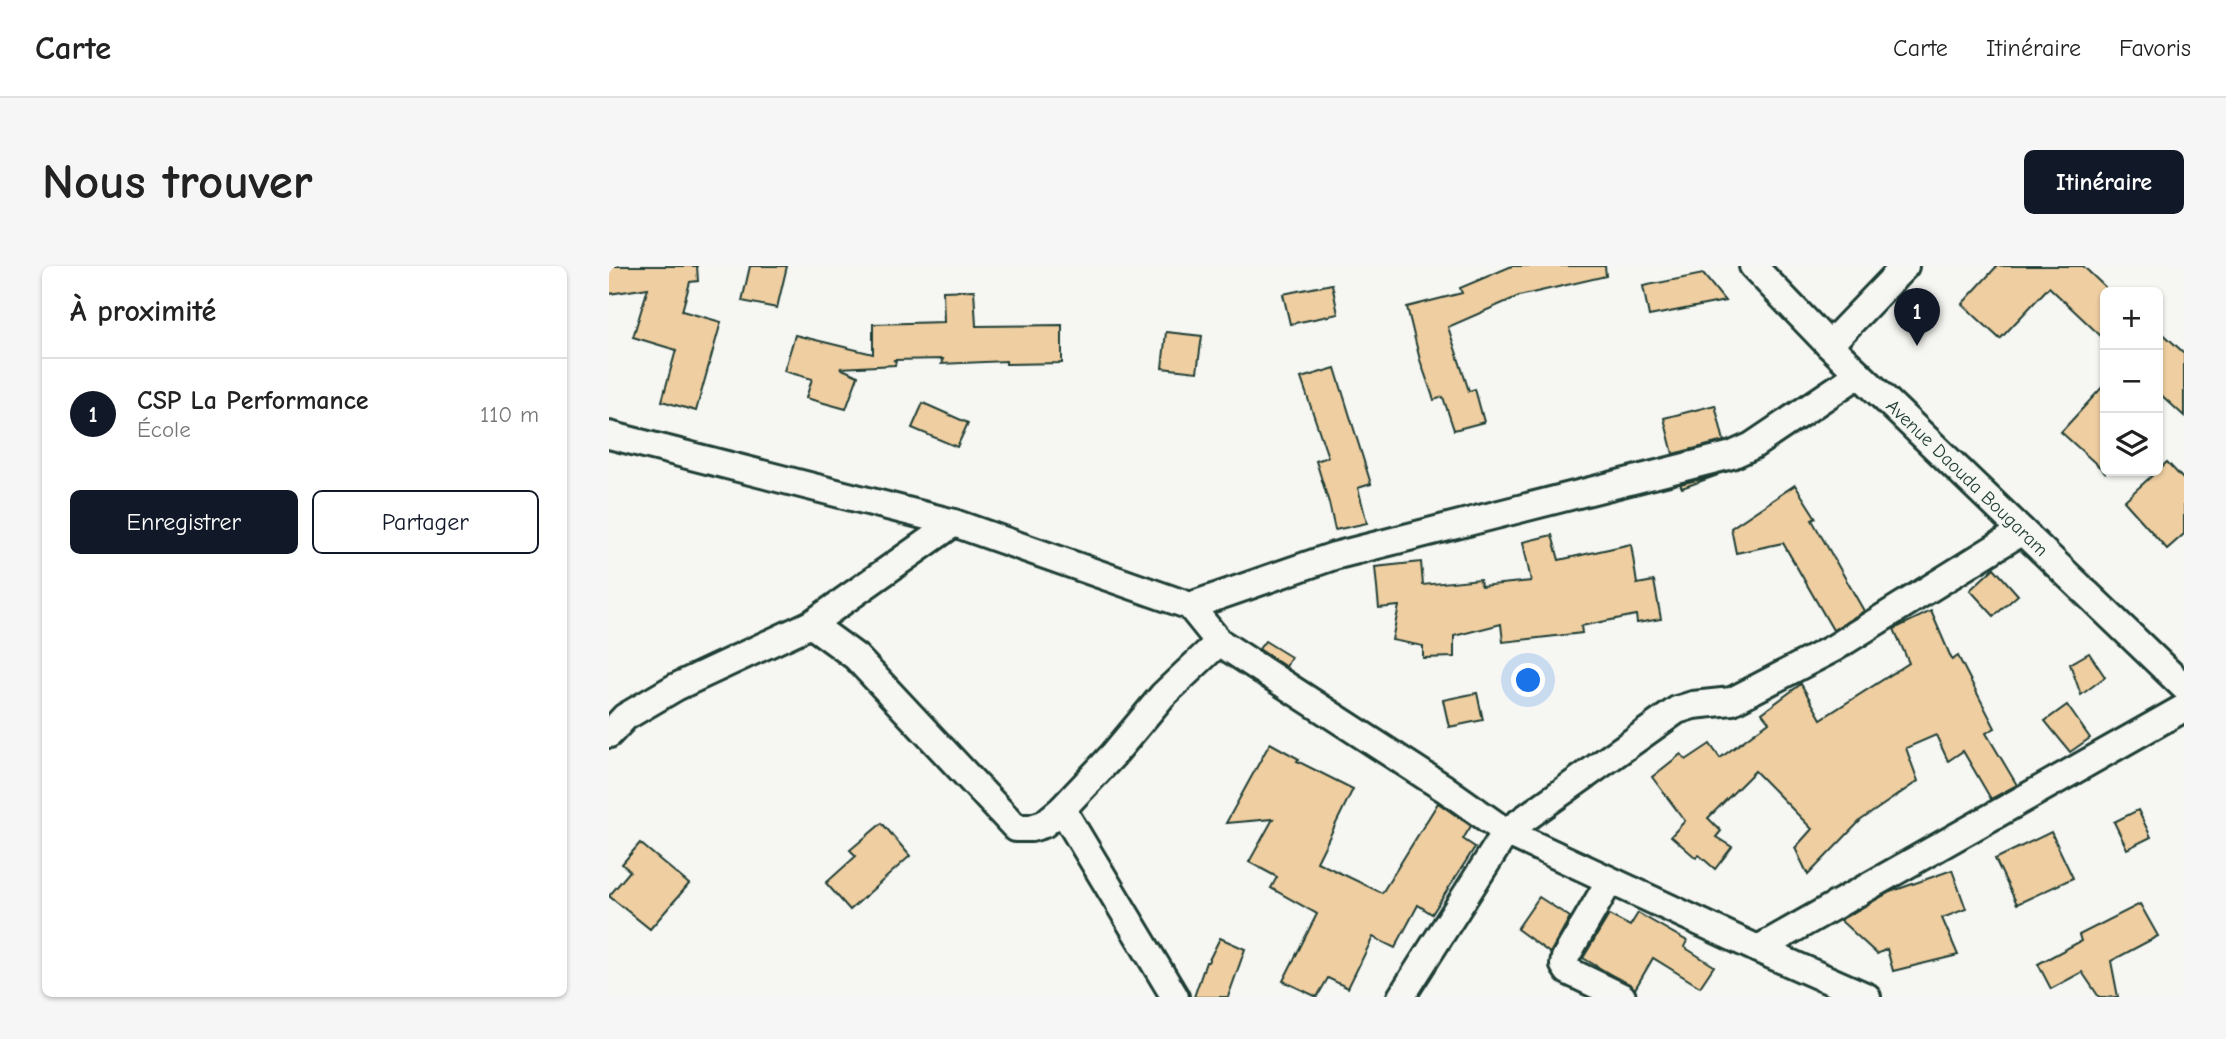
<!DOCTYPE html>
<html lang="fr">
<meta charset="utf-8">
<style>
:root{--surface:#fff;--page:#f6f6f6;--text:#222;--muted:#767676;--line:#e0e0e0;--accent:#111827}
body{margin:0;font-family:"Comic Neue",sans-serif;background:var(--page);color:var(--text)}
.controls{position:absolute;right:21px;top:21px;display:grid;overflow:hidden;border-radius:10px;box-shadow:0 2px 5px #0004}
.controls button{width:63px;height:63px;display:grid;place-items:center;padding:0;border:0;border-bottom:2px solid var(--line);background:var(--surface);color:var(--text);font:35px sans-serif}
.you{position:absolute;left:920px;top:415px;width:24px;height:24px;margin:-18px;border:5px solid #fff;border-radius:50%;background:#1a73e8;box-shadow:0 0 0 10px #1a73e833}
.badge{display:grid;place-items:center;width:46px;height:46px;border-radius:50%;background:var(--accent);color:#fff;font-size:23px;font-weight:700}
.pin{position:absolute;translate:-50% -58px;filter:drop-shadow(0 2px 4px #0008)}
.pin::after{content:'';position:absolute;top:37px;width:24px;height:21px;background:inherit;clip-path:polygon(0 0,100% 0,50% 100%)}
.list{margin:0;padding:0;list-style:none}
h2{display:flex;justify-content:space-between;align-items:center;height:91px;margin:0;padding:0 28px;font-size:30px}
h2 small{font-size:23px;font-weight:400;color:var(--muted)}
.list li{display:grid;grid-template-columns:46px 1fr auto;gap:21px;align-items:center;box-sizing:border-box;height:112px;padding:0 28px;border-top:2px solid var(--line)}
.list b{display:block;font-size:26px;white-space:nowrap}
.list p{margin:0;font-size:23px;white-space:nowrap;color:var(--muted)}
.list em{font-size:23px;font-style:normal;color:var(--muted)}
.actions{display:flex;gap:14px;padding:21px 28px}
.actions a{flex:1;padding:16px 0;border:2px solid var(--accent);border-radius:10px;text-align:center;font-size:24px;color:var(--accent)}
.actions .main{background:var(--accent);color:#fff}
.icon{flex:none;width:38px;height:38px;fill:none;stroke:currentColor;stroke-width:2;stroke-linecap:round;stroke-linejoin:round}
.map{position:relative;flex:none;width:1575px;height:731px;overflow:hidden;border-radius:10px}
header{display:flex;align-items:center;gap:42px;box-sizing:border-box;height:98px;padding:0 35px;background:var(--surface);border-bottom:2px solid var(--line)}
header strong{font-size:33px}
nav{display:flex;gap:38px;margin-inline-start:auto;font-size:24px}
.intro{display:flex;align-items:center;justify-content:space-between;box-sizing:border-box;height:168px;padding:0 42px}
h1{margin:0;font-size:49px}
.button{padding:18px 32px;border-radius:10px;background:var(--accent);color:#fff;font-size:24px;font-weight:700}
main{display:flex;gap:42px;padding:0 42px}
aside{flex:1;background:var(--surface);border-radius:10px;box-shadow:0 2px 5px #0004}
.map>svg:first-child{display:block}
.building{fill:#efcea1;stroke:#1f3d34;stroke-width:2}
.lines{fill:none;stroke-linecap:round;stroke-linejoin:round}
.minor-casing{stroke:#1f3d34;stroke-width:32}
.minor{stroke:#f6f6f2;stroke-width:26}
.labels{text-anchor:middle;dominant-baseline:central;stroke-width:5;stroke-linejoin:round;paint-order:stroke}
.street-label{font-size:19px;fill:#1f3d34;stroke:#f6f6f2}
</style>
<header>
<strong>Carte</strong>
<nav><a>Carte</a><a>Itinéraire</a><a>Favoris</a></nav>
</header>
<div class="intro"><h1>Nous trouver</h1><a class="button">Itinéraire</a></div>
<main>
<aside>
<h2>À proximité<small></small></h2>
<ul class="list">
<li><span class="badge">1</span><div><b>CSP La Performance</b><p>École</p></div><em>110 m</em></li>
</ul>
<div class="actions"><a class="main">Enregistrer</a><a>Partager</a></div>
</aside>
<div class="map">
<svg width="1575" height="731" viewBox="0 0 1575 731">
<rect width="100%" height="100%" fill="#f6f6f2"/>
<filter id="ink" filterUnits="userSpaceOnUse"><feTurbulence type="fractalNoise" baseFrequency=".0143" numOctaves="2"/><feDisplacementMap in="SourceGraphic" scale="14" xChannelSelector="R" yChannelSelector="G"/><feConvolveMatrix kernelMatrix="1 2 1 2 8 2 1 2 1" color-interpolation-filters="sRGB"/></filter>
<g filter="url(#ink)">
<g class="building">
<polygon points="0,0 88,0 89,15 81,16 73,45 112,56 87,145 53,135 67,84 24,71 39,22 0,28"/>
<polygon points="141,0 178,0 168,42 133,35"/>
<polygon points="903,0 996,0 997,10 910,30 839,61 860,125 866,123 875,156 845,164 834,131 825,134 811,94 798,41 853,27 851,22"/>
<polygon points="1388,0 1474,0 1496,21 1496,74 1440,21 1391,73 1353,38"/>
<polygon points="1094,8 1116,35 1040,50 1034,20"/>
<polygon points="723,18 729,48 681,58 674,28"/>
<polygon points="365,24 367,60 453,59 453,97 397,98 397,95 332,98 334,93 284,94 287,95 286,99 231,102 249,110 237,143 197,132 203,113 175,105 186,69 264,88 264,58 335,56 334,25"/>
<polygon points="1549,63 1575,87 1575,150 1549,126"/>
<polygon points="557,66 593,70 588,106 553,102"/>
<polygon points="726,102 762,218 749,222 758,257 726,264 720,237 707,195 719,191 692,112"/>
<polygon points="1496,118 1496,206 1452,166"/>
<polygon points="314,137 359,157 348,181 303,162"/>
<polygon points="1106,139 1115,175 1064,188 1055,152"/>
<polygon points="1558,196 1575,214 1575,268 1558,283 1515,235"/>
<polygon points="1109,209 1073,222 1071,218"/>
<polygon points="1186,219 1207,252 1203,254 1255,345 1224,364 1174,277 1127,287 1122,262"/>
<polygon points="943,269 950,294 1022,278 1028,318 1045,315 1052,353 1028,357 1027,349 972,360 973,367 894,376 892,358 845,370 845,391 814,392 814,380 783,374 790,340 770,342 766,301 812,296 814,319 871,313 872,320 922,315 914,276"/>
<polygon points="1385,302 1409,329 1385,350 1361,324"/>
<polygon points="1322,345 1343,394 1349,390 1386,462 1377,467 1408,519 1382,533 1354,485 1339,495 1327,469 1297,482 1309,515 1252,554 1199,609 1186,582 1203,563 1146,505 1099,552 1112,565 1107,571 1123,581 1106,603 1090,589 1087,592 1062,570 1076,555 1043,511 1072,488 1077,494 1101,478 1111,492 1160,456 1153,447 1192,418 1212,453 1300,397 1285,363"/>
<polygon points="656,375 682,391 677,401 650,383"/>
<polygon points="1480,387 1496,411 1472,429 1461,398"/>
<polygon points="868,427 874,454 840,461 834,434"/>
<polygon points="1458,439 1481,472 1461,486 1436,455"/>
<polygon points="661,477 690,493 688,495 744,523 708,596 773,627 829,537 862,560 854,573 866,581 823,648 809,639 786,682 764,671 739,722 719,712 708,731 674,715 708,648 662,622 668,611 640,596 664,553 617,557"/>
<polygon points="1529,544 1542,571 1518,583 1505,556"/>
<polygon points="273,557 301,590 241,644 217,617 247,590 241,584"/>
<polygon points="1442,566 1464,612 1408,638 1386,593"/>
<polygon points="31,577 80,618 41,663 0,630 21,605 13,598"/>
<polygon points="1343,604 1357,643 1333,652 1349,689 1284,705 1278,683 1268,688 1231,654 1281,626"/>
<polygon points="930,631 961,651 941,687 908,663"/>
<polygon points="1531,638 1549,670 1502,695 1509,731 1490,731 1473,706 1442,723 1429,698 1472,675 1470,669"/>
<polygon points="1029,647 1078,675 1075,681 1105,700 1091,721 1044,692 1026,723 974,692 1000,649 1021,660"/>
<polygon points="611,672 636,683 619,731 585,731 597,696 599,696"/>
</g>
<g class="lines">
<g class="minor-casing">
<g id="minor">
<polyline points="1144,0 1220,79 1575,421"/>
<polyline points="1220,79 1296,0"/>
<polyline points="0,169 345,257 581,340 725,290 1123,189 1143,180 1250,108"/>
<polyline points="581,340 610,376 835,522 897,566 792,731"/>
<polyline points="202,358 345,257"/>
<polyline points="0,468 16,451 67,421 202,358 247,391 407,562 422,562 435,558 453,543 504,489 554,429 610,376"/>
<polyline points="453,543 566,731"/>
<polyline points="1000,616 956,692 955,699 959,705 1013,731"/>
<polyline points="1149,683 897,566 1068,444 1084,439 1123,435 1225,382 1413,265"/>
<polyline points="1258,731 1149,683 1575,442"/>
</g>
</g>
<use href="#minor" class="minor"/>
</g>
</g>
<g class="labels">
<g class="street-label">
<text transform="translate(1358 212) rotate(44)">Avenue Daouda Bougaram</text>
</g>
</g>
</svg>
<div class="controls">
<button>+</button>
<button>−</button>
<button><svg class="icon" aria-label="layers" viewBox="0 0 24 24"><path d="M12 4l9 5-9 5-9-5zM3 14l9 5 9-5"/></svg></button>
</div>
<div class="you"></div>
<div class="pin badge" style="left:1308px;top:80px">1</div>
</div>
</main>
